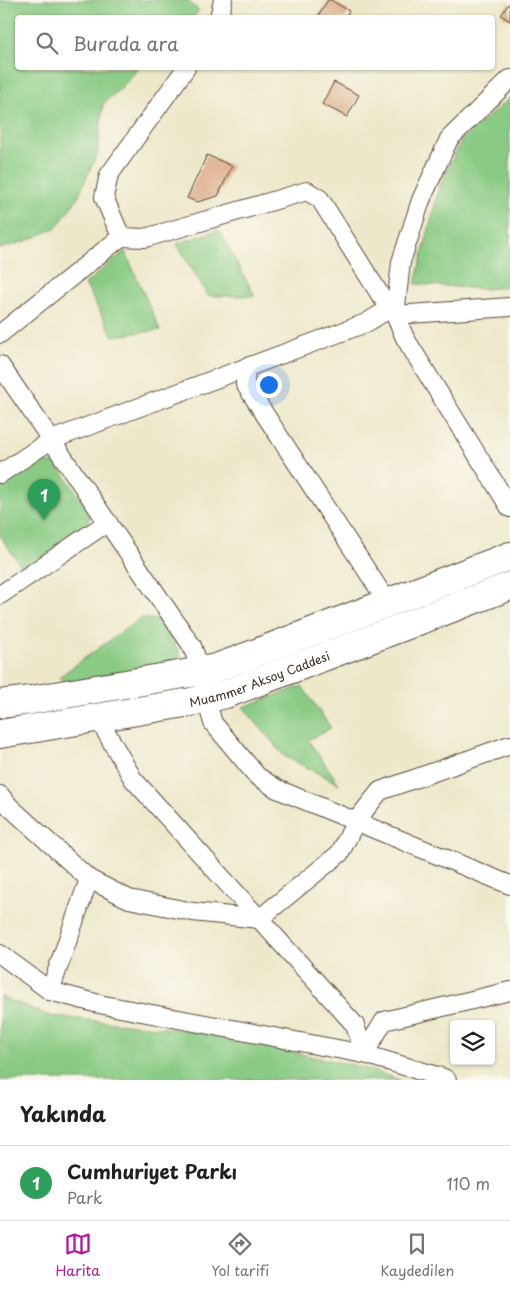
<!DOCTYPE html>
<html lang="tr">
<meta charset="utf-8">
<style>
:root{--surface:#fff;--page:#f2f2f2;--text:#202124;--muted:#757577;--line:#e0e0e0;--accent:#b5179e}
body{margin:0;font-family:"Playpen Sans",sans-serif;background:var(--page);color:var(--text)}
.controls{position:absolute;right:15px;bottom:15px;display:grid;overflow:hidden;border-radius:5px;box-shadow:0 1px 4px #0004}
.controls button{width:45px;height:45px;display:grid;place-items:center;padding:0;border:0;border-bottom:1px solid var(--line);background:var(--surface);color:var(--text);font:25px sans-serif}
.you{position:absolute;left:268px;top:384px;width:18px;height:18px;margin:-12px;border:4px solid #fff;border-radius:50%;background:#1a73e8;box-shadow:0 0 0 8px #1a73e833}
.badge{display:grid;place-items:center;width:32px;height:32px;border-radius:50%;background:var(--accent);color:#fff;font-size:16px;font-weight:700}
.pin{position:absolute;translate:-50% -41px;filter:drop-shadow(0 1px 2px #0008)}
.pin::after{content:'';position:absolute;top:26px;width:18px;height:15px;background:inherit;clip-path:polygon(0 0,100% 0,50% 100%)}
.list{margin:0;padding:0;list-style:none}
h2{display:flex;justify-content:space-between;align-items:center;height:65px;margin:0;padding:0 20px;font-size:21px}
h2 small{font-size:16px;font-weight:400;color:var(--muted)}
.list li{display:grid;grid-template-columns:32px 1fr auto;gap:15px;align-items:center;box-sizing:border-box;height:75px;padding:0 20px;border-top:1px solid var(--line)}
.list b{display:block;font-size:19px;white-space:nowrap}
.list p{margin:0;font-size:16px;white-space:nowrap;color:var(--muted)}
.list em{font-size:16px;font-style:normal;color:var(--muted)}
.icon{flex:none;width:28px;height:28px;fill:none;stroke:currentColor;stroke-width:2;stroke-linecap:round;stroke-linejoin:round}
.map{position:relative;flex:none;width:510px;height:1080px;overflow:hidden}
.search{position:absolute;background:var(--surface);box-shadow:0 1px 4px #0004;left:15px;right:15px;top:15px;height:55px;display:flex;align-items:center;gap:12px;box-sizing:border-box;padding:0 18px;border-radius:5px;color:var(--muted);font-size:19px}
.sheet{height:140px;background:var(--surface)}
nav{display:flex;justify-content:space-around;align-items:center;box-sizing:border-box;height:70px;border-top:1px solid var(--line);background:var(--surface);font-size:14px;color:var(--muted)}
nav a{display:grid;justify-items:center;gap:2px}
nav .on{color:var(--accent)}
.map>svg:first-child{display:block}
.green{fill:#89cb84;stroke:#627a51}
.building{fill:#deb391}
.lines{fill:none;stroke-linecap:round;stroke-linejoin:round}
.street-casing{stroke:#564638;stroke-width:20}
.primary-casing{stroke:#564638;stroke-width:30}
.street{stroke:#fff;stroke-width:18}
.primary{stroke:#fff;stroke-width:28}
.labels{text-anchor:middle;dominant-baseline:central;stroke-width:4;stroke-linejoin:round;paint-order:stroke}
.street-label{font-size:12px;fill:#3b2a1e;stroke:#fbf7ec}
</style>
<div class="map">
<svg width="510" height="1080" viewBox="0 0 510 1080">
<rect width="100%" height="100%" fill="#fbf7ec"/>
<filter id="ink" filterUnits="userSpaceOnUse"><feTurbulence type="fractalNoise" baseFrequency=".02" numOctaves="2"/><feDisplacementMap in="SourceGraphic" scale="10" xChannelSelector="R" yChannelSelector="G"/><feConvolveMatrix kernelMatrix="1 2 1 2 8 2 1 2 1" color-interpolation-filters="sRGB"/></filter>
<filter id="wash" filterUnits="userSpaceOnUse"><feTurbulence type="fractalNoise" baseFrequency=".0096" numOctaves="4" result="noise"/><feDisplacementMap in="SourceGraphic" scale="20" xChannelSelector="R" yChannelSelector="G"/><feGaussianBlur stdDeviation="1.12" result="paint"/><feColorMatrix in="noise" values="0 0 0 0 0 0 0 0 0 0 0 0 0 0 0 0 0 1.4 0 .05"/><feComposite in="paint" operator="in"/></filter>
<g filter="url(#wash)">
<rect width="100%" height="100%" fill="#eee8cb"/>
<g class="green">
<polygon points="0,0 187,0 199,11 192,18 18,18 18,68 139,68 120,89 103,104 98,152 77,199 57,227 29,240 0,249"/>
<polygon points="510,98 510,287 483,289 415,284 440,185 462,139"/>
<polygon points="219,230 255,296 208,296 177,244"/>
<polygon points="125,251 160,330 113,336 85,284"/>
<polygon points="36,462 56,463 91,513 86,527 24,570 0,536 0,487"/>
<polygon points="141,618 158,620 179,651 182,663 63,684 60,676"/>
<polygon points="302,686 331,728 308,740 339,784 284,756 243,707"/>
<polygon points="0,996 50,1016 184,1030 358,1066 400,1080 0,1080"/>
</g>
<g id="blocks">
<g class="building">
<polygon points="328,0 331,0 349,11 345,18 317,18"/>
<polygon points="510,2 510,21 501,15"/>
<polygon points="334,82 359,95 347,117 322,104"/>
<polygon points="207,155 232,166 218,196 197,202 187,198"/>
</g>
</g>
</g>
<g filter="url(#ink)">
<use href="#blocks" fill-opacity="0" stroke="#564638" stroke-width="1"/>
<g class="lines">
<g class="street-casing">
<g id="street">
<polyline points="219,18 223,0"/>
<polyline points="121,237 145,238 307,191 320,199 379,293 395,315 405,338 510,508"/>
<polyline points="395,315 401,262 421,200 449,139 510,79"/>
<polyline points="395,315 510,307"/>
<polyline points="0,334 121,237 104,197 109,175 186,68"/>
<polyline points="0,365 192,646 201,671 206,699 213,723 257,776 277,789 510,885"/>
<polyline points="246,367 245,384 388,603"/>
<polyline points="0,474 51,440 366,323 389,309"/>
<polyline points="0,595 108,522"/>
<polyline points="98,718 133,779 355,1025 364,1054"/>
<polyline points="0,795 10,807 89,879 129,899 193,912 259,919 340,853 356,821 380,791 510,745"/>
<polyline points="0,954 50,991 99,1004 364,1054 444,1078 447,1080"/>
<polyline points="50,991 89,879"/>
<polyline points="364,1054 384,1021 510,991"/>
</g>
</g>
<g class="primary-casing">
<g id="primary">
<polyline points="0,704 31,700 196,672 216,668 251,655 510,556"/>
<path id="s1" d="M0,734L191,702L226,694L510,586"/>
</g>
</g>
<use href="#street" class="street"/>
<use href="#primary" class="primary"/>
</g>
</g>
<g class="labels">
<g class="street-label">
<text stroke="none"><textPath href="#s1" startOffset="266">Muammer Aksoy Caddesi</textPath></text>
</g>
</g>
</svg>
<div class="controls">
<button><svg class="icon" aria-label="layers" viewBox="0 0 24 24"><path d="M12 4l9 5-9 5-9-5zM3 14l9 5 9-5"/></svg></button>
</div>
<div class="you"></div>
<div class="pin badge" style="left:44px;top:520px;background:#2e9e5b">1</div>
<div class="search"><svg class="icon" aria-label="search" viewBox="0 0 24 24"><circle cx="10" cy="10" r="6"/><path d="M15 15l6 6"/></svg>Burada ara</div>
</div>
<section class="sheet">
<h2>Yakında<small></small></h2>
<ul class="list">
<li><span class="badge" style="background:#2e9e5b">1</span><div><b>Cumhuriyet Parkı</b><p>Park</p></div><em>110 m</em></li>
</ul>
</section>
<nav>
<a class="on"><svg class="icon" aria-label="map" viewBox="0 0 24 24"><path d="M3 6l6-2 6 2 6-2v14l-6 2-6-2-6 2zM9 4v14M15 6v14"/></svg>Harita</a>
<a><svg class="icon" aria-label="directions" viewBox="0 0 24 24"><path d="M12 3l9 9-9 9-9-9zM9 14v-3h6M13 9l2 2-2 2"/></svg>Yol tarifi</a>
<a><svg class="icon" aria-label="saved" viewBox="0 0 24 24"><path d="M7 4h10v16l-5-4-5 4z"/></svg>Kaydedilen</a>
</nav>
